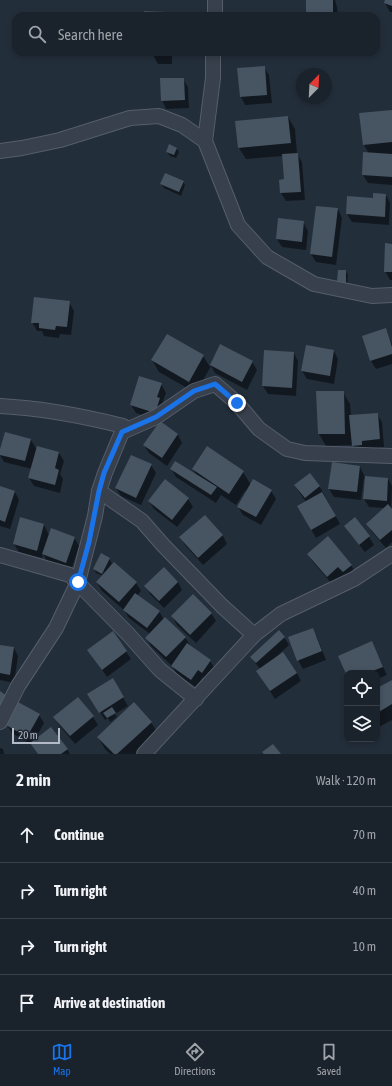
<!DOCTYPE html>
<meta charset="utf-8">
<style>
:root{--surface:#1a222c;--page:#272f38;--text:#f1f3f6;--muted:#9fa4a9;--line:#383f48;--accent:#1a73e8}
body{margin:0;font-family:"Asap Condensed",sans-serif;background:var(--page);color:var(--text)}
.controls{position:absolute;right:12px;bottom:12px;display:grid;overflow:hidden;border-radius:8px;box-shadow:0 2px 6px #0003}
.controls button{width:36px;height:36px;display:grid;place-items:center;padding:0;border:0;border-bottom:1px solid var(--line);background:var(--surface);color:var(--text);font:20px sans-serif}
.compass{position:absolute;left:296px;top:68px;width:36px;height:36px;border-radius:50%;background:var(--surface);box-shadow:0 2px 6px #0003;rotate:24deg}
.scale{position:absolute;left:12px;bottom:10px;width:48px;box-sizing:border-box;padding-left:4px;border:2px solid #b3bbc7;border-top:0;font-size:11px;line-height:14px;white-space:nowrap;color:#b3bbc7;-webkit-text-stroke:3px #1c2531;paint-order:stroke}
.stop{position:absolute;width:12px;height:12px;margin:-9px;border:3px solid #1a73e8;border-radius:50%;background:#fff}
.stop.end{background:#1a73e8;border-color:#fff;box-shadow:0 1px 4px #0008}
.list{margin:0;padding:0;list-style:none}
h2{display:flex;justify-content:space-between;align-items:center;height:52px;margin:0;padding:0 16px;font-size:17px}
h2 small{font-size:13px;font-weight:400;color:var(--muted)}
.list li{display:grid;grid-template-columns:26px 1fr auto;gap:12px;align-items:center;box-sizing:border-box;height:56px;padding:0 16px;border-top:1px solid var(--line)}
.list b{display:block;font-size:15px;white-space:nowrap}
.list em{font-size:13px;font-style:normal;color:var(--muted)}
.icon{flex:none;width:22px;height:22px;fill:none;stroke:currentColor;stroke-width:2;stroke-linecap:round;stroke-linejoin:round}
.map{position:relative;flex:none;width:392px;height:754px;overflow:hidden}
.search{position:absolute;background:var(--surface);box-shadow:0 2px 6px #0003;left:12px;right:12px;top:12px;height:44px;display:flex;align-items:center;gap:10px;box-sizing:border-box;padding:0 14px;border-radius:12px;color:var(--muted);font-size:15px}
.sheet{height:276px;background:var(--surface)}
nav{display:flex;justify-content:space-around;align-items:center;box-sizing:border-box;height:56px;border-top:1px solid var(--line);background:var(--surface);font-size:11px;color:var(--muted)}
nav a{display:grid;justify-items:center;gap:2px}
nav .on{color:var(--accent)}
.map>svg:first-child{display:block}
.shadow{fill:#0007}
.building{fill:#475462}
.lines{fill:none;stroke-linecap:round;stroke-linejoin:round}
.street-casing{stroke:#555e6a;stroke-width:16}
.street{stroke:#37404c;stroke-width:14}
.route{stroke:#1a73e8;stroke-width:5}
</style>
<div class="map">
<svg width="392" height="754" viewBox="0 0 392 754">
<rect width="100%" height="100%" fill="#232e3b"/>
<g class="shadow">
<polygon points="307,0 335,0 337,7 338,16 309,16 307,14"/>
<polygon points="386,0 392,0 392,12 390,12 385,3"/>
<polygon points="110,52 126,52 126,54 112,55"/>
<polygon points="153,52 172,52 172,64 158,64 153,55"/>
<polygon points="264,67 269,75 272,103 245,105 241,97 238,69"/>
<polygon points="183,79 188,87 189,108 166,109 162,100"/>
<polygon points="392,111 392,185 368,183 363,175 364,153 369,154 364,145"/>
<polygon points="288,117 295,129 297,154 302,162 305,200 286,201 281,193 285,180 283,156 246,159 239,148"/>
<polygon points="176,148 179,152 176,158 170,156 167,152"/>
<polygon points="183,181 185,185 181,196 164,188 161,184"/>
<polygon points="386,195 390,203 389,225 352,222 347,214 348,198 373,199"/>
<polygon points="338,209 342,218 336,265 316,262 311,254"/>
<polygon points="303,222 308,231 306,250 282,247 277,239"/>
<polygon points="392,245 392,280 390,280 385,271"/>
<polygon points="346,271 348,275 347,286 338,282"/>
<polygon points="69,302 74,311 71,335 60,334 59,338 44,336 42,331 37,331 32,322"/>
<polygon points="385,330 392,344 392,364 376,369 371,361 363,337"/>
<polygon points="221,345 252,361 257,370 247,390 215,373 211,366 196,393 159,372 152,360 203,356 210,367"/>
<polygon points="334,351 338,359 334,384 307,379 302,371"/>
<polygon points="294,353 298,361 296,396 268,394 263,386"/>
<polygon points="161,384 166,393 162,404 164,407 159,421 136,413 131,405"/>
<polygon points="317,392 343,392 350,404 351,416 377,414 382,422 384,447 366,449 358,454 353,445 326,446 319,434"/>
<polygon points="160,423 178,435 182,443 167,466 149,453 144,445"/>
<polygon points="31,440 37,450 37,448 59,453 64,461 60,474 63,479 60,493 34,486 29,478 32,469 4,462 0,455 0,453"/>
<polygon points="151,465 156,473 141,505 121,496 116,488"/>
<polygon points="360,467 364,475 364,477 388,479 392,486 391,509 392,510 392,542 386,548 372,532 367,524 385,508 369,507 364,499 366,479 364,478 361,500 334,497 329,489"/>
<polygon points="171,469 197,476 193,469 243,472 251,485 271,491 276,499 261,525 243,515 238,507 247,492 245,491 236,505 221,495 216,503 176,477"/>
<polygon points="310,474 320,487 340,524 316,538 298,506 306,502 295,486"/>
<polygon points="0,487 15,492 19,500 10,529 0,526"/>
<polygon points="188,499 193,507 177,527 154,509 149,501"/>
<polygon points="205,516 223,536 227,544 203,565 185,545 181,537"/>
<polygon points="354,519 369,537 374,545 365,552 350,534 345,526"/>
<polygon points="44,525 49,535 74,537 79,546 71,570 48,563 43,554 42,558 19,552 14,544"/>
<polygon points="308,554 351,565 356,574 348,580 344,575 332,584 313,562"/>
<polygon points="109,559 112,563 108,569 136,583 141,591 137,596 159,611 164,620 185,637 190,645 210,661 215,669 207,680 203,677 196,687 177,674 172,666 151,646 147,638 150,634 129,618 124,610 102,591 97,583 103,576 96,573 94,569"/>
<polygon points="178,582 182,590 164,608 150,594 146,586"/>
<polygon points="211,613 216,621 196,643 177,625 172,616"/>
<polygon points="312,629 317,637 326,660 303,669 298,660"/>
<polygon points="113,632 131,659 107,677 89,650"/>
<polygon points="284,637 289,645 276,657 297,673 301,681 275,699 262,679 260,669 251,657"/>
<polygon points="372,643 387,675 377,679 377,673 347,674 340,656"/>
<polygon points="0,646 14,648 18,656 14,683 0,680"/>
<polygon points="113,680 128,706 115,714 117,717 110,722 108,718 105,720 93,702"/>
<polygon points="392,681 392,720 377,728 377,690"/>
<polygon points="39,715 44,723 33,743 67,749 70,754 38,754 32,745 12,733 7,725"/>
<polygon points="55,717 93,717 98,725 75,744 59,725"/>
<polygon points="151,722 158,734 137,754 110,754 105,749 98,737"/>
<polygon points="0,748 3,749 4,754 0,754"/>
</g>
<g class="building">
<rect x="306" y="0" width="27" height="14"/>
<polygon points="385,0 392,0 392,6 384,3"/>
<polygon points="144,11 169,12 169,16 144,16"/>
<polygon points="100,12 100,16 73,16 73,14"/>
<polygon points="137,12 137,16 105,16 105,13"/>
<rect x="152" y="52" width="16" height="4"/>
<polygon points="265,66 267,95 240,97 237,68"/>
<polygon points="160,78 184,78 185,100 161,101"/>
<polygon points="392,110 392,142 363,145 359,113"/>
<polygon points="288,116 291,143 238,148 235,121"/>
<polygon points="169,144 177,148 174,155 166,152"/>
<polygon points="363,152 392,154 392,177 362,175"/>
<polygon points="298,153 301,192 280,193 279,180 284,179 282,154"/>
<polygon points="165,173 184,181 179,192 160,184"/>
<polygon points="373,193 386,194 385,217 346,214 347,196 373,198"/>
<polygon points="316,206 338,208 332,257 310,254"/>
<polygon points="278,218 304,221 302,242 276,239"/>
<polygon points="385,243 392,244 392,272 384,272"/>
<polygon points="338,270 346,270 346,283 337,282"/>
<polygon points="34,297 70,301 67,327 56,326 55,330 39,328 39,323 31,323"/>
<polygon points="386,328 392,347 392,354 370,361 362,336"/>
<polygon points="167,334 204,355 189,382 151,360"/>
<polygon points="220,344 253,361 242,382 210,365"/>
<polygon points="306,345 334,350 330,376 301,371"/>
<polygon points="264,350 294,352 292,388 262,386"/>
<polygon points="139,376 162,383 157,397 160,398 155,413 130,405"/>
<polygon points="316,391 344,391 345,434 318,434"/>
<polygon points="378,413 380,439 362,441 362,445 352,446 349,415"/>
<polygon points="160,421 178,434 162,458 143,445"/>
<polygon points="5,432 31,439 25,461 0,455 0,449"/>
<polygon points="37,446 59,452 55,468 59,470 55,485 28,478"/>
<polygon points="207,446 244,471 229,494 192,469"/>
<polygon points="131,455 152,464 136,498 115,488"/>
<polygon points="175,461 217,487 211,495 170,469"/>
<polygon points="332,462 360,466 357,492 328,489"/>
<polygon points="310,473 320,486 305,498 294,485"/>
<polygon points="365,476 388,478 387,501 363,499"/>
<polygon points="165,479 189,498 172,520 148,501"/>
<polygon points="253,479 272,490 256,517 237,507"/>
<polygon points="0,486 15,491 5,522 0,520"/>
<polygon points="322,492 336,516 311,530 297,506"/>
<polygon points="388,504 392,509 392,530 380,540 366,524"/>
<polygon points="205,515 223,535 198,558 179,537"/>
<polygon points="20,517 44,524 37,551 13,544"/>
<polygon points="355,517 370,536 359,545 344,526"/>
<polygon points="51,528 75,537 66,563 42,554"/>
<polygon points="328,536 352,565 343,572 338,567 327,577 307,554"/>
<polygon points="101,553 110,558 102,574 93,569"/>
<polygon points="114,562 137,582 119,602 96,582"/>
<polygon points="164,567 178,582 159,601 144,586"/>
<polygon points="135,593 160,611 147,628 123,610"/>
<polygon points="193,594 212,613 190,635 171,616"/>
<polygon points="165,617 186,637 166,657 145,638"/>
<polygon points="313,628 322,651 297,661 288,637"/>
<polygon points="279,630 285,637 256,663 250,657"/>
<polygon points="113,631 127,651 102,670 87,650"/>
<polygon points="372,641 383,667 367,673 347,673 347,676 338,656"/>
<polygon points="187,643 211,660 202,673 198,670 191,680 171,666"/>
<polygon points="0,645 14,647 10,675 0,673"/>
<polygon points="283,652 297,673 270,691 256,671"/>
<polygon points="113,678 124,697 99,713 87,694"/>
<polygon points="392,680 392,704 377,713 377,688"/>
<polygon points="0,691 7,696 0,707"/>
<polygon points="78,697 94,716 70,736 53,717"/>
<polygon points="18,702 40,714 27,737 6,725"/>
<polygon points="134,702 152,722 117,754 114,754 97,737"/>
<polygon points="112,707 116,713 107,718 103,713"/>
<polygon points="51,727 68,749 61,754 38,754 30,743"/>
<polygon points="273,744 281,754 264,754 262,752"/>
</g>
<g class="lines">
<g class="street-casing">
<g id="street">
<polyline points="215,16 215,0"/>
<polyline points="213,52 213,78 205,141 238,225 267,257 314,284 372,296 392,295"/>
<polyline points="0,151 22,148 60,140 130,118 159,116 182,125 205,141"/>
<path d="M0,406C40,408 83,416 123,426L122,432"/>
<polyline points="99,491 142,521 163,545 222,606 254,635"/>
<polyline points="0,555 70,575 128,634 160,670 196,699"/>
<polyline points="0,722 18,686 56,628 78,582 95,516 99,491 105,473 122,432 156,417 194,391 215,384 237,403 259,429 287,449 305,453 392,456"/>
<polyline points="144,754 254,635 281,614 354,579 392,554"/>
</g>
</g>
<use href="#street" class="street"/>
</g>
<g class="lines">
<polyline class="route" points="78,582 89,542 99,491 104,473 122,432 156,417 194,391 215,384 237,403"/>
</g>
</svg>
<div class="controls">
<button><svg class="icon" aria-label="locate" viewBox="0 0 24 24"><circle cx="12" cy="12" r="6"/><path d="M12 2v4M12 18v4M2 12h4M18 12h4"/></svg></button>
<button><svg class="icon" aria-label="layers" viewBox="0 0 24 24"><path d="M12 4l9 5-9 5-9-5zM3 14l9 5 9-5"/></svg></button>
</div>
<svg class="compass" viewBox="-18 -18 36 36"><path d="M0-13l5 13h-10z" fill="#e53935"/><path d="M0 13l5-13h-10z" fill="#9fa4a9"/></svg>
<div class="scale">20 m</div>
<div class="stop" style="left:78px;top:582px"></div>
<div class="stop end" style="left:237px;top:403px"></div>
<div class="search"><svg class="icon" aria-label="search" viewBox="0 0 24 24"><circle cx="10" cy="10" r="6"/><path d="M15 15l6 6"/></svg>Search here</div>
</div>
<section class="sheet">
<h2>2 min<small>Walk · 120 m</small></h2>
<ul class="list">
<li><svg class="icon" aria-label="ahead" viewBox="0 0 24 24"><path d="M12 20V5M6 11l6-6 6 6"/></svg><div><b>Continue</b></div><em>70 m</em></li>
<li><svg class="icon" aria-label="right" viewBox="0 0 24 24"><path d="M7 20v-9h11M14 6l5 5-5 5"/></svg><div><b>Turn right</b></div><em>40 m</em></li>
<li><svg class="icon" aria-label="right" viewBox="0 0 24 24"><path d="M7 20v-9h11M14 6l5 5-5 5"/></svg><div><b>Turn right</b></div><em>10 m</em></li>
<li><svg class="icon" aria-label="arrive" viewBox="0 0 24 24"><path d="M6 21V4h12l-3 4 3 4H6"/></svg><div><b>Arrive at destination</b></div></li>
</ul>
</section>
<nav>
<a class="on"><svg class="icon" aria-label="map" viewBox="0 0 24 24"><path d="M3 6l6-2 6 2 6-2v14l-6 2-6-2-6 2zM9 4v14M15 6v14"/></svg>Map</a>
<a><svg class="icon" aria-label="directions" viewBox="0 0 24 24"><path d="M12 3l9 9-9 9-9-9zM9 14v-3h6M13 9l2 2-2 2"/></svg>Directions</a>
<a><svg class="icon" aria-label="saved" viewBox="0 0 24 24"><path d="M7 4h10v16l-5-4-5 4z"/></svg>Saved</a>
</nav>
